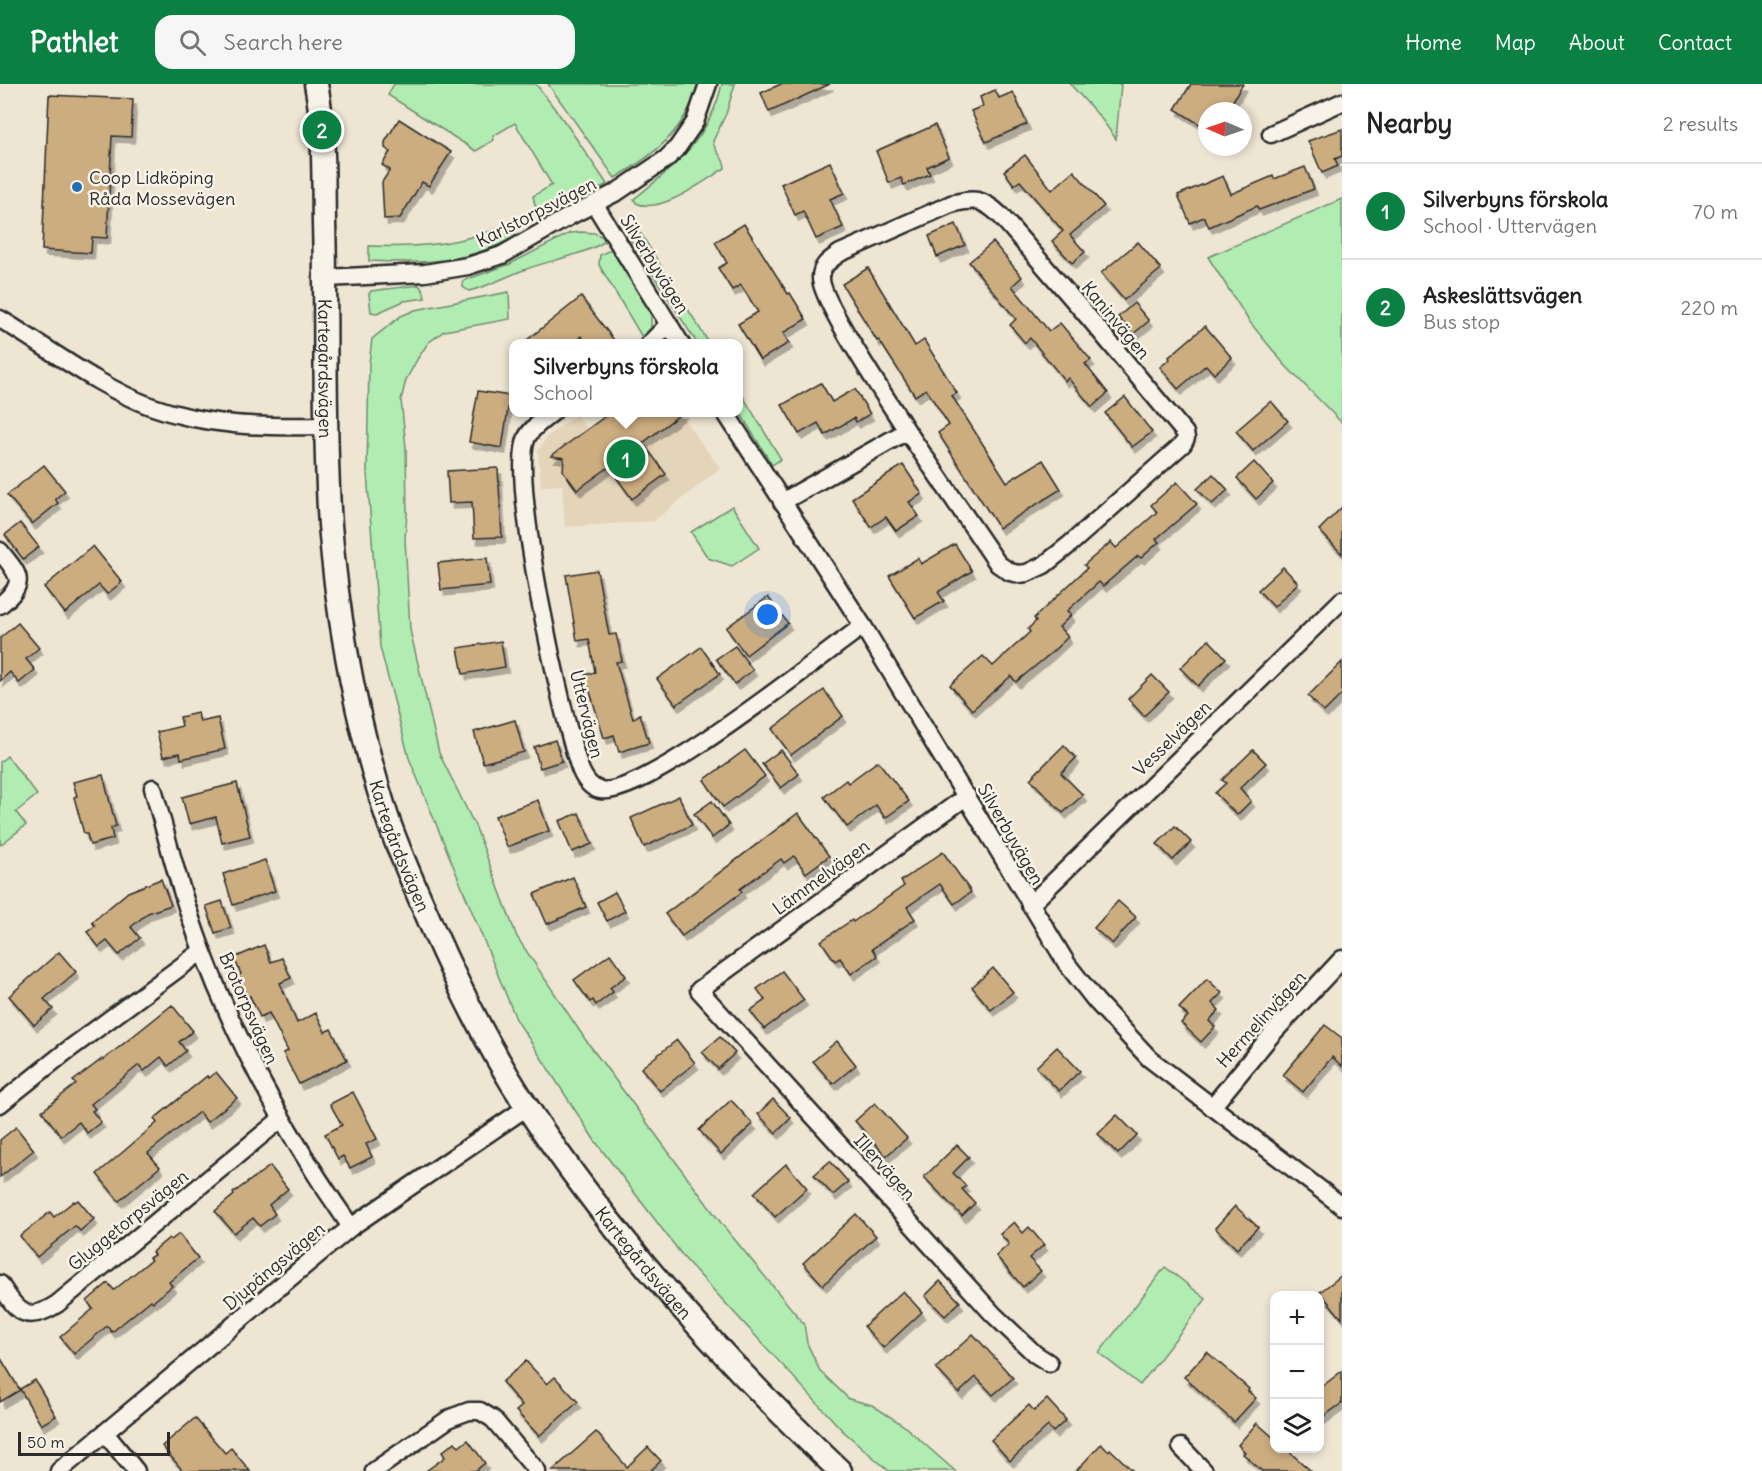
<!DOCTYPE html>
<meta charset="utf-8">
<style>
:root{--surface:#fff;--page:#f6f6f6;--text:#222;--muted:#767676;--line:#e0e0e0;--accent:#0b8043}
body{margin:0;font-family:Delius,sans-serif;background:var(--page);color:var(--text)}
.controls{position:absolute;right:18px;bottom:18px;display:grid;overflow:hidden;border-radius:12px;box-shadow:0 3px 9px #0003}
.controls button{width:54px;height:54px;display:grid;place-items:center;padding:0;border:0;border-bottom:2px solid var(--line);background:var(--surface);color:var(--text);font:30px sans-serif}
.compass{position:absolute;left:1198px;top:18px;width:54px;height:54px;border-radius:50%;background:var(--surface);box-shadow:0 3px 9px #0003;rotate:272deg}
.scale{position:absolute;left:18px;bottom:15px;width:152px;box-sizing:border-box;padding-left:6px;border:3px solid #2b2b2b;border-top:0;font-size:16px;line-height:21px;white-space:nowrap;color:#2b2b2b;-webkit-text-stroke:4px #f7f3e8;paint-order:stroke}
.you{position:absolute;left:768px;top:531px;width:21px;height:21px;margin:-15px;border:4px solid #fff;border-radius:50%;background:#1a73e8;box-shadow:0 0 0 9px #1a73e833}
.badge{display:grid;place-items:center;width:39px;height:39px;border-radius:50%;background:var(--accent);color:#fff;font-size:20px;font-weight:700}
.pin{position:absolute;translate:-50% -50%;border:3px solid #fff;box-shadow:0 2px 6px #0006}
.popup{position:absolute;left:509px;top:255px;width:234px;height:78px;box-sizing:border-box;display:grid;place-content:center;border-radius:12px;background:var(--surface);filter:drop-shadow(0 2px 4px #0005);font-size:20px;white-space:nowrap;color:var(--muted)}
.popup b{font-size:22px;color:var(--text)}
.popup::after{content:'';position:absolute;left:50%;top:100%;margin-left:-12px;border:12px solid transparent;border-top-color:var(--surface)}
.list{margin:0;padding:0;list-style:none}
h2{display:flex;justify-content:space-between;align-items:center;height:78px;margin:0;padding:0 24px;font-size:26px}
h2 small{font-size:20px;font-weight:400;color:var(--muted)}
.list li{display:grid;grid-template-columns:39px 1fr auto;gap:18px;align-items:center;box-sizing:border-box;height:96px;padding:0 24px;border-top:2px solid var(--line)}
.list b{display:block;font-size:22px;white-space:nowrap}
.list p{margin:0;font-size:20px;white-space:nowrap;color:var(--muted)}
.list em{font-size:20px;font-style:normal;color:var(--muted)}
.icon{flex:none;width:33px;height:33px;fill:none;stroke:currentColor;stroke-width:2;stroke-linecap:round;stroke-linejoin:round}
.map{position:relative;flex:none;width:1342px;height:1387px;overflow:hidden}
header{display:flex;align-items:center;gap:36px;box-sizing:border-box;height:84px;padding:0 30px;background:var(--accent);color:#fff}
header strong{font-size:28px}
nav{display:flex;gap:33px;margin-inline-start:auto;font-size:21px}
.search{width:420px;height:54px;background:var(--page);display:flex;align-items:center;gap:15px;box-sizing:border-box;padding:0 21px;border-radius:18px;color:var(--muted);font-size:22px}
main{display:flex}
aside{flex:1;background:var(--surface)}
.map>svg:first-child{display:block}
.built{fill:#e4d4ba}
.green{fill:#b1edb2;stroke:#6e8c6e;stroke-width:1.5}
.building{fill:#ccad80;stroke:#2b2b2b;stroke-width:1.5;filter:url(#shadow)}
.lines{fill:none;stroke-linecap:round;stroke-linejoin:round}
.street-casing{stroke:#2b2b2b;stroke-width:21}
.secondary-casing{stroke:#2b2b2b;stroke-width:27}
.street{stroke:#f7f3e8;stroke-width:16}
.secondary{stroke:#f7f3e8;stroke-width:22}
.poi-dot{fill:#1f6fb2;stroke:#f7f3e8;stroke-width:2}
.labels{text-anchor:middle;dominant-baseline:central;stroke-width:5;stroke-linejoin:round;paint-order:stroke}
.poi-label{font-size:18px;fill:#2b2b2b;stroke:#f7f3e8;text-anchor:start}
.street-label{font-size:18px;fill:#2b2b2b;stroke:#f7f3e8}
</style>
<header>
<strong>Pathlet</strong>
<div class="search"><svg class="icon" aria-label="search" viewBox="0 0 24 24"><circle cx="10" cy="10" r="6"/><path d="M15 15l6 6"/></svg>Search here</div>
<nav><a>Home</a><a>Map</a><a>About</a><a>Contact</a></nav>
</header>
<main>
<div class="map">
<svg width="1342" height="1387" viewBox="0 0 1342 1387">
<defs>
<filter id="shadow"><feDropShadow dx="3.5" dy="6" stdDeviation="0" flood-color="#0004"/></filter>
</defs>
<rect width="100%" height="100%" fill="#eee5d3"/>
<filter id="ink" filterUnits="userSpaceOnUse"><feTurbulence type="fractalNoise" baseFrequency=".0167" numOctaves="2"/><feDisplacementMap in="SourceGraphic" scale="12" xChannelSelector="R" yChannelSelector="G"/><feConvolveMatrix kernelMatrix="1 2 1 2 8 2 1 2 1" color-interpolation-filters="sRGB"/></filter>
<g filter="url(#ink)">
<polygon class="built" points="679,329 720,384 654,437 565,443 562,401 541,402 538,366 548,352 576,331 587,345"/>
<g class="green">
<polygon points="394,0 536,0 567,41 607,100 548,135 535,121 533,112 552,101 515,39 493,52 494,56 476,67 388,11"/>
<path d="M548,0H698C686,46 655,71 615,94Z"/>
<path d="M722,0H735L726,30L713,57C714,68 725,73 725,84C704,97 660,131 636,119L634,115C675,82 710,54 722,0Z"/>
<polygon points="1070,0 1121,0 1116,55 1100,33"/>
<polygon points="1342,115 1342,339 1284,280 1249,237 1208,173"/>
<path d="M514,138L516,146L514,153C470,179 419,180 369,177V162C423,164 464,160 514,138Z"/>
<path d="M582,148L594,149L603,153L604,158C579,173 548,176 521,187C503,194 487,203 469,207L463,203V198L465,196L510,180L570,149Z"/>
<polygon points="635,149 641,150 709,259 697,259 630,155"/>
<polygon points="612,165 651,228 651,244 645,253 642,253 599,181 600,171"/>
<polygon points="419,201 424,208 425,214 404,217 377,229 371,228 369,210 371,207"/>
<polygon points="509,208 510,235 444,247 428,259 418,274 406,296 401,316 406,363 407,429 405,455 410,546 439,669 476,744 517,853 585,955 721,1139 804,1240 807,1259 820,1287 849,1315 872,1321 903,1341 955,1387 889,1387 842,1346 685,1175 595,1057 516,935 409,674 380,563 367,388 369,280 372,255 401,232 415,226"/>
<polygon points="739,306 781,375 772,381 739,327"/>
<polygon points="732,422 759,464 732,482 708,474 691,448"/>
<polygon points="7,672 37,711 16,728 26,741 0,761 0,678"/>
<polygon points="1165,1183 1206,1215 1140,1301 1099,1269"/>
</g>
<g class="building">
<polygon points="781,0 830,0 769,28 761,9"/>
<polygon points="1191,0 1243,0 1227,27 1207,27 1207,45 1175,25"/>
<polygon points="995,6 999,14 1013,8 1027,40 986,58 971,27 983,22 980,13"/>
<polygon points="49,11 133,15 131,53 112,52 107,154 92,153 91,169 42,166"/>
<polygon points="399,35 451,68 429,102 422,98 400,134 384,135 382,98 390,86 382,81 390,68 385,64 385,58"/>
<polygon points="935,41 949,73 927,83 930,90 904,101 901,94 889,99 876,67"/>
<polygon points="1342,45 1342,72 1335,75 1338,82 1322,89 1308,57"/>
<polygon points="1025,71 1052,106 1074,87 1104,122 1070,151 1085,168 1072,179 1052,157 1063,147 1020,97 1014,101 1004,87"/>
<polygon points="830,78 844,109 830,115 843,143 816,155 803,127 795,131 781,100"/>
<polygon points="1305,83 1314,105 1259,126 1257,122 1209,143 1204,133 1190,139 1178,111 1223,92 1231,110 1273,92 1274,95"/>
<polygon points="744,140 788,210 790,209 806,235 783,249 789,259 760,276 738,240 758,228 741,201 732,206 718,184 727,179 715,158"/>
<polygon points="956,140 965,161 937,173 929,152"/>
<polygon points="993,158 1022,193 1012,202 1049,247 1060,239 1091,276 1085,280 1108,309 1092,323 1068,294 1065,297 1030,254 1025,259 1010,241 1016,235 969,178"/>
<polygon points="1138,158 1161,185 1124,216 1101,189"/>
<polygon points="868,184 915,262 924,256 957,309 952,312 1007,398 1043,376 1061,405 999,444 938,349 949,341 926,305 915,312 879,256 877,257 842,200"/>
<polygon points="581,213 617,260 587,260 581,252 572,260 522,260"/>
<polygon points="1134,219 1149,237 1133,250 1118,233"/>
<polygon points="1205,242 1232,274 1214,290 1206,281 1178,305 1160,283 1170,275 1169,273"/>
<polygon points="821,299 832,318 855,305 870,330 856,338 854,334 825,351 818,339 799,350 782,321"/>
<polygon points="478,307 510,312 502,364 469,358"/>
<polygon points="1125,313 1152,348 1132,363 1105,329"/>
<polygon points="1271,317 1288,337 1253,367 1236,347"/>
<polygon points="611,328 683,328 643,359 666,390 632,415 609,383 577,406 563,387 564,374 551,372"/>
<polygon points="1254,378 1273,399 1256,415 1237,394"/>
<polygon points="44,381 65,407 55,415 58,419 32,440 7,411"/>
<polygon points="903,381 922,410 909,418 919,432 896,447 886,433 871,443 852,414"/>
<polygon points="498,384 502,453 474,454 472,418 449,419 447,387"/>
<polygon points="1213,390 1228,406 1212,420 1197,405"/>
<polygon points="1177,398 1197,420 1156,455 1159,458 1141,474 1138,472 1103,502 1099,498 1067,527 1071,531 1059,543 1068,553 1050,570 1016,598 1011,592 972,626 950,601 983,572 993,582 1030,548 1028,545 1036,537 1034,534 1087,484 1084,481 1111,458 1116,464 1157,428 1151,421"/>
<polygon points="1342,423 1342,470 1319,446"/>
<polygon points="20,439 39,463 23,475 5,451"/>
<polygon points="955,460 972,487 938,508 944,517 915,534 889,492 918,474 921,480"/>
<polygon points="93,462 122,498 107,510 99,501 65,529 44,503"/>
<polygon points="487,474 490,501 441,506 438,479"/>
<polygon points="1283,483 1298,499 1274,523 1258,506"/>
<polygon points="597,486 609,551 616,550 619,562 622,577 616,578 633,635 640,630 649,659 619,668 614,651 604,654 585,591 595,588 589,555 577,557 566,491"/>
<polygon points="768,513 788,539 746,571 726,544"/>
<polygon points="18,539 39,564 26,575 35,586 19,599 10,588 0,597 0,554"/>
<polygon points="1209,556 1226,574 1198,602 1180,584"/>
<polygon points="501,557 505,583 463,590 458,564"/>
<polygon points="735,562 753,586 735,600 716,575"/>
<polygon points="701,563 720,590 676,621 657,595"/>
<polygon points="1342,578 1342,610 1324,628 1308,612"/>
<polygon points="1152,591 1169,608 1144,632 1128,615"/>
<polygon points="824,606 843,632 791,671 772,645"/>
<polygon points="198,629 200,638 218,634 225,665 181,675 180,669 163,673 157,648 182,642 180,633"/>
<polygon points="515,636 524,668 483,679 474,648"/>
<polygon points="555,656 562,677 540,684 534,663"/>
<polygon points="1064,661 1076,674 1061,689 1083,711 1063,729 1030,695"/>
<polygon points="745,666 765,692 723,723 704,696"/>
<polygon points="781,666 799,690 781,704 762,680"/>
<polygon points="1253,666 1266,679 1240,704 1251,717 1237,731 1215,709 1226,699 1222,696"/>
<polygon points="878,677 909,717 885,734 876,721 847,743 824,713 846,696 848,699"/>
<polygon points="103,691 116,742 111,744 113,755 90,761 87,750 84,750 74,713 77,712 73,698"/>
<polygon points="237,699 250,752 222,759 216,733 189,740 182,713"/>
<polygon points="679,712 692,741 644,763 631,734"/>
<polygon points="538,716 549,747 507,763 495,732"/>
<polygon points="712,717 729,741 712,754 694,730"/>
<polygon points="579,729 592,760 572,768 559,737"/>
<polygon points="798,729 829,772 806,789 794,772 784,779 781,775 740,805 742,808 682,852 665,830"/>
<polygon points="1175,742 1191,758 1173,776 1157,760"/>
<polygon points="943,768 971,808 954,820 940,800 907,823 915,835 872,865 877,872 851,890 840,874 835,877 821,857 852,836 853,838 904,802 901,797"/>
<polygon points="265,776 275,807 233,821 223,790"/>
<polygon points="573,793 586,823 547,840 534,810"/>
<polygon points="161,795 171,821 148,829 131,843 140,854 119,871 107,857 99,863 87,848 95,842 92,838 128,808"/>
<polygon points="615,808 625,827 607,837 597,818"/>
<polygon points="222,817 231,844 215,849 206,822"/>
<polygon points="1118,817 1136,833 1112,860 1094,844"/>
<polygon points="264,861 271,878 282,874 291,894 280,899 297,939 316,929 325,948 331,945 347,976 299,1000 283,969 288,967 269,929 260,933 250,912 247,913 238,892 241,890 234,874"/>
<polygon points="59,868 76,888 44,915 53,925 34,941 9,912"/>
<polygon points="610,870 626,892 610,904 613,908 596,921 593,916 590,918 574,896"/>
<polygon points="993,884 1013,908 991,926 972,903"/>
<polygon points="782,887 804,916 764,945 750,927 765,916 757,905"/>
<polygon points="1207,895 1222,909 1212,919 1219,926 1209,937 1215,943 1201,958 1181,939 1188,932 1179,924"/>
<polygon points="172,921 193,947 179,958 186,967 168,982 161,973 144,987 139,981 91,1020 95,1025 92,1027 101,1038 87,1049 79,1038 61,1052 42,1027 76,1000 73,997 102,975 103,976"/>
<polygon points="1325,941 1342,954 1342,982 1332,973 1303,1008 1283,991"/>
<polygon points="720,953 735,969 718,985 702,968"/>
<polygon points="677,956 695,979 660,1007 641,984"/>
<polygon points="837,957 856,981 833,1000 813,977"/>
<polygon points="1057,963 1080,987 1059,1007 1036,983"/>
<polygon points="216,988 237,1014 207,1038 199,1028 148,1069 160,1083 119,1117 97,1090 157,1039 154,1035 207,992 208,994"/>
<polygon points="353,1008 377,1055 366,1060 372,1073 350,1084 343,1072 338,1075 325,1050 342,1041 330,1020"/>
<polygon points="773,1015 791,1034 776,1049 758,1030"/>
<polygon points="731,1016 753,1040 721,1070 699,1046"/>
<polygon points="875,1019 907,1054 886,1072 855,1037"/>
<polygon points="1117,1031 1137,1051 1118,1070 1098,1050"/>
<polygon points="16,1043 34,1066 0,1093 0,1056"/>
<polygon points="957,1061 969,1073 953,1089 966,1102 962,1105 975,1119 962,1132 924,1093"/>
<polygon points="830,1077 848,1098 833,1111 814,1091"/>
<polygon points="786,1080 807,1104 775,1133 754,1109"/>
<polygon points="270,1082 288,1105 269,1121 275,1130 260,1142 253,1134 234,1149 215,1127 234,1111 233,1109"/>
<polygon points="78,1116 94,1135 80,1147 75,1142 37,1173 20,1152 50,1128 54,1133 74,1117 75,1118"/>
<polygon points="1235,1122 1258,1143 1237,1165 1215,1144"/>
<polygon points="856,1130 876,1152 823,1201 803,1179"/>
<polygon points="1014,1138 1023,1149 1029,1143 1044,1161 1029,1174 1041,1187 1023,1203 996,1172 1009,1160 1000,1150"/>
<polygon points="179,1150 198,1174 169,1198 172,1202 153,1218 151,1216 112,1248 107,1242 74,1270 60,1253 93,1225 87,1217 108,1199 114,1206 151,1176 149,1174 154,1171 152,1168 169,1154 171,1156"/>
<polygon points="1342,1191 1342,1235 1320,1208"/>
<polygon points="940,1197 960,1218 945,1232 925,1212"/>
<polygon points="903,1207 922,1228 883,1264 864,1242"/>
<polygon points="973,1250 1013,1294 993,1311 976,1293 959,1309 936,1284"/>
<polygon points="1207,1268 1249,1305 1248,1307 1256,1314 1234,1338 1184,1293"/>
<polygon points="0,1273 20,1306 0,1318"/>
<polygon points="526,1277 547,1300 555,1293 578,1318 539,1352 516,1327 522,1322 502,1298"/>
<polygon points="1342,1287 1342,1319 1320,1335 1320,1304"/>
<polygon points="35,1296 56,1332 41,1341 20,1305"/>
<polygon points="1047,1315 1066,1336 1053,1348 1048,1342 1010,1377 991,1356 1029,1321 1034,1327"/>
<polygon points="195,1334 225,1369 231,1364 250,1387 183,1387 162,1362"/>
<polygon points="1257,1339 1275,1355 1275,1365 1286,1365 1311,1387 1262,1387 1243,1370 1245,1368 1238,1361"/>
<polygon points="596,1348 627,1383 648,1363 661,1377 650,1387 552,1387"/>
<polygon points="468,1356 485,1379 475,1387 426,1387 445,1373 442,1368 455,1358 459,1363"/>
<polygon points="1101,1360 1108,1367 1110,1365 1133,1387 1076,1387"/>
</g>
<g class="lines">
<g class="street-casing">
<g id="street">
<polyline points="1271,50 1342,18"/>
<polyline points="595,121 681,260"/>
<polyline points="326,194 425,189 468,182 502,171 570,132 617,108 666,75 677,64 695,38 708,0"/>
<path d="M0,235C47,263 99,303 150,322C208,343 264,343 326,342"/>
<polyline points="649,260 669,240"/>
<path d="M553,328C545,335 532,343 527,353C508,393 563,640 581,687C585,696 591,704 600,706C644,715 820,572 863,542"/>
<polyline points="725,328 863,542 1067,880 1096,917 1150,975 1342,1122"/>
<path d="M782,418L907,347L998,480L1010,488L1019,490L1027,489L1044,481L1069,461L1183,360L1186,354L1185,349L1090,235L1000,131C982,114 973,114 951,120L840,169C830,176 821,181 821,194C820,216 891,321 907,347"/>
<path d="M0,467C19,491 28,498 0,521"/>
<path d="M153,704C168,758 182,813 202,866C239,965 290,1056 351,1143"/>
<polyline points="967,712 699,906 993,1230 1035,1270 1049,1279"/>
<polyline points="1030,821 1342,516"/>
<polyline points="0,1020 64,969 202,867"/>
<polyline points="1212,1023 1272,950 1342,875"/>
<path d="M0,1200C17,1228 26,1240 57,1220L281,1035"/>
<polyline points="105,1349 136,1387"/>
<polyline points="1181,1363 1204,1387"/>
<polyline points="59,1387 351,1143 527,1023"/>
<polyline points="374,1387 450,1334 469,1327 480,1327 493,1335 537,1387"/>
</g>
</g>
<g class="secondary-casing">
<g id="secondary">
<path id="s1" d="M316,0C325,46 323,93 324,139C327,240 323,341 330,441C338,539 356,636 386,730C399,769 417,807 433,845C460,906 490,967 527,1023C615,1157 724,1277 840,1387"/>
</g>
</g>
<use href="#street" class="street"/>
<use href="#secondary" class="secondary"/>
</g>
</g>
<circle class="poi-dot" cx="77" cy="103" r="6"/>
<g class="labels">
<g class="poi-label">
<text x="89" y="93">Coop Lidköping<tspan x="89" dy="21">Råda Mossevägen</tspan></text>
</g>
<g class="street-label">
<text transform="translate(536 128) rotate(-27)">Karlstorpsvägen</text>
<text transform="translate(655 180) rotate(58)">Silverbyvägen</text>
<text transform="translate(1116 236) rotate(50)">Kaninvägen</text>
<text stroke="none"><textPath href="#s1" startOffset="285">Kartegårdsvägen</textPath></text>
<text transform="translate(587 630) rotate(76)">Uttervägen</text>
<text transform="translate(1172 654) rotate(-44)">Vesselvägen</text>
<text transform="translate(1011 750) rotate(60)">Silverbyvägen</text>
<text stroke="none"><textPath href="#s1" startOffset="771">Kartegårdsvägen</textPath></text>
<text transform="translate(821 793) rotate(-36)">Lämmelvägen</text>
<text transform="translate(249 924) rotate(66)">Brotorpsvägen</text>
<text transform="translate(1261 935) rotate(-48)">Hermelinvägen</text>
<text transform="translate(885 1083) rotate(48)">Illervägen</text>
<text transform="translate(128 1136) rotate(-39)">Gluggetorpsvägen</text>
<text stroke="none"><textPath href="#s1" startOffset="1257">Kartegårdsvägen</textPath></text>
<text transform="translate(274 1182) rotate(-40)">Djupängsvägen</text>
</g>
</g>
</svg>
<div class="controls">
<button>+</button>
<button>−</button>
<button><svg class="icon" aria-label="layers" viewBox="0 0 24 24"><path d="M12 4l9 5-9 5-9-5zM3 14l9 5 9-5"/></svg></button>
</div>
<svg class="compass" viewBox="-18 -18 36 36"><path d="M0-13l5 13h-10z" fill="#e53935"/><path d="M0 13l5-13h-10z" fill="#767676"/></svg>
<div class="scale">50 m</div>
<div class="you"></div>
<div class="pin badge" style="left:626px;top:375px">1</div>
<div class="popup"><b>Silverbyns förskola</b>School</div>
<div class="pin badge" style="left:322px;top:46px">2</div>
</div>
<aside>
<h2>Nearby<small>2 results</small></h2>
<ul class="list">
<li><span class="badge">1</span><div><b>Silverbyns förskola</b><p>School · Uttervägen</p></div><em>70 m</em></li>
<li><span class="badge">2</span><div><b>Askeslättsvägen</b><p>Bus stop</p></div><em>220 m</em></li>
</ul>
</aside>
</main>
